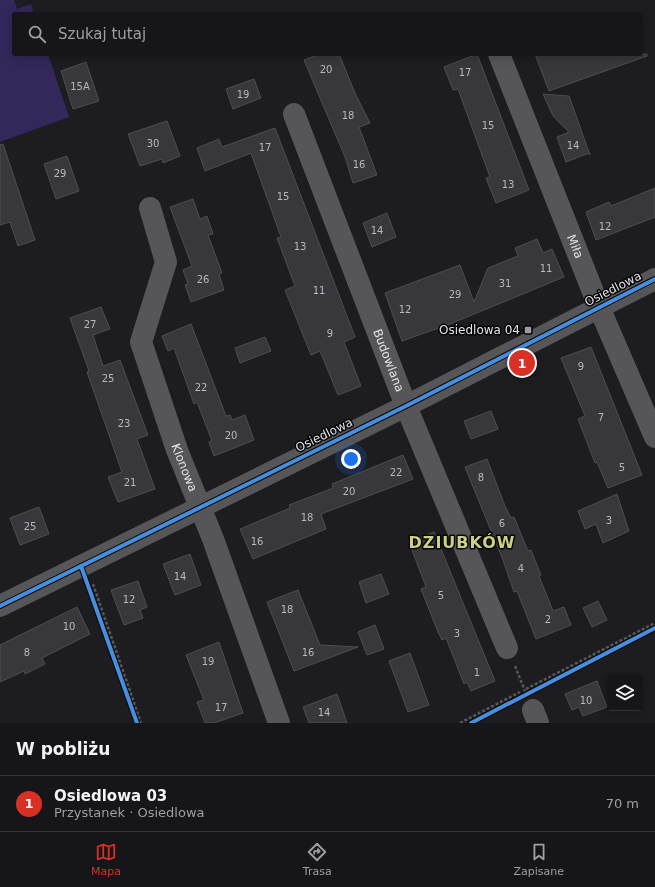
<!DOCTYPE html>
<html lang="pl">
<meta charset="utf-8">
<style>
:root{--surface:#161519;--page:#232226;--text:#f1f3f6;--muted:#9e9fa2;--line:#353438;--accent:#d93025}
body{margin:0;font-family:"DejaVu Sans",sans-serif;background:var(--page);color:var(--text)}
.controls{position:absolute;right:12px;bottom:12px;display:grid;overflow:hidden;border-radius:4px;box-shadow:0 2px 10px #0003}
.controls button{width:36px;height:36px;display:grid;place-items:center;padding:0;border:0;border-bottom:1px solid var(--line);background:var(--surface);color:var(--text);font:20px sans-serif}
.you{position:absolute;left:351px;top:459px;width:14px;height:14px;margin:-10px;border:3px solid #fff;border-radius:50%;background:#1a73e8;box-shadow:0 0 0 6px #1a73e833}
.badge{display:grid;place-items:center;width:26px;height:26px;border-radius:50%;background:var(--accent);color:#fff;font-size:13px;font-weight:700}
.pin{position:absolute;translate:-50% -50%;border:2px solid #fff;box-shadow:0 1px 4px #0006}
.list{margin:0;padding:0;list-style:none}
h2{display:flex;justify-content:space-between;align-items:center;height:52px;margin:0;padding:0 16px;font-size:17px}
h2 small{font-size:13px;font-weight:400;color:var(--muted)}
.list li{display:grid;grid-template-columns:26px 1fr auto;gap:12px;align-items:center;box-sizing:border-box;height:56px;padding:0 16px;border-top:1px solid var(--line)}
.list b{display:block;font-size:15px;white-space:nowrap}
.list p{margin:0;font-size:13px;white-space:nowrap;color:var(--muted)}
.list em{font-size:13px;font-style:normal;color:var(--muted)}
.icon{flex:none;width:22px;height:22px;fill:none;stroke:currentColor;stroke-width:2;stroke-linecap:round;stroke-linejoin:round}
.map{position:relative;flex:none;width:655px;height:723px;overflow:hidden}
.search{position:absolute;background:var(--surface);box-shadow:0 2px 10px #0003;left:12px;right:12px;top:12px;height:44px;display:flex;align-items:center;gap:10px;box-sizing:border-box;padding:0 14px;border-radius:4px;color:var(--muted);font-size:15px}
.sheet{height:108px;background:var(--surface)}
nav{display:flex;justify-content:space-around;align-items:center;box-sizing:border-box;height:56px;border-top:1px solid var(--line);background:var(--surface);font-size:11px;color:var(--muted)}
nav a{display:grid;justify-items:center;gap:2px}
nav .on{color:var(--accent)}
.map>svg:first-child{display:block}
.green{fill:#33275b}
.building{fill:#38373b;stroke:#4e4e51}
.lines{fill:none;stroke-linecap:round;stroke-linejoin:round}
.path{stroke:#585859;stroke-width:2.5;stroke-dasharray:3 2;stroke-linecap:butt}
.minor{stroke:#565658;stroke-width:22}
.cycleway-casing{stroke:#060609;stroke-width:6}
.cycleway{stroke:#468fdf;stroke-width:4}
.poi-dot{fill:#9e9da2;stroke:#060609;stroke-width:1.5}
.labels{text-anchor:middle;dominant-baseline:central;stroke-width:3;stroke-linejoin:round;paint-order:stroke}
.number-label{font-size:10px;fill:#b8b8bd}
.street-label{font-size:12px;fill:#e3e3e8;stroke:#060609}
.poi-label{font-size:12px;fill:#e3e3e8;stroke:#060609;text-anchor:end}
.district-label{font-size:16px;font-weight:bold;letter-spacing:1px;fill:#cdd082;stroke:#060609}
</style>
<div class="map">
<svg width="655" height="723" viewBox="0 0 655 723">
<rect width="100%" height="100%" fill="#1d1c21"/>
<polygon class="green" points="0,0 14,0 17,9 31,4 34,14 14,14 14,54 48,54 69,117 0,142"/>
<g class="building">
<polygon points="320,54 339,54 355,93 370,123 359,127 377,175 353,183 345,157 304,60"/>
<polygon points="477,54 529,190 496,203 486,178 490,177 458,89 453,90 444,67"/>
<polygon points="535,54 647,54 647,56 549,91"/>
<polygon points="86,62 99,101 73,109 61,71"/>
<polygon points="254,79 261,98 233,109 226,89"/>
<polygon points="543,94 569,96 590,155 589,153 566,162 557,137 569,132 553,116"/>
<polygon points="167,121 180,156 163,163 162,159 140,166 128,134"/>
<polygon points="275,128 355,337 344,342 361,386 338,395 320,351 311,355 285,290 295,286 277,238 281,237 251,153 205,171 197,148 219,139 222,147"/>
<polygon points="3,144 35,240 18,246 10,222 0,225 0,145"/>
<polygon points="67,156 79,191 56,199 44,164"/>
<polygon points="655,188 655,217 596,240 586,212 609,202 611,206"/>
<polygon points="193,199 200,219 207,216 213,234 208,235 222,273 219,274 224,290 191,302 185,285 188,284 183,270 192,266 170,207"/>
<polygon points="387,213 396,237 372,247 363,223"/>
<polygon points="537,239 543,253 552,249 564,277 450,324 402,341 385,293 460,265 474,302 488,268 518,256 515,248"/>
<polygon points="101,307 110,329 93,335 103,366 120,360 148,435 137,439 155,489 118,502 108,477 122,472 87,372 89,371 70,318"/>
<polygon points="191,324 226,416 230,415 232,420 245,415 254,440 214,456 209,442 212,441 197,402 194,404 174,348 168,351 162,336"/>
<polygon points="265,337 271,351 240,363 235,348"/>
<polygon points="591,347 642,475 608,488 597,462 595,463 578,419 585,416 561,358"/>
<polygon points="491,411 498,429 471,439 464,421"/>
<polygon points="403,455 413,479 321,514 326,529 253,559 240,529 290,508 289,505 333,488 332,484"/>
<polygon points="487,459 505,506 511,518 514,517 528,551 531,550 541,575 539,576 553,611 564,607 571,625 536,639 517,591 514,592 503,560 465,467"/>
<polygon points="617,494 629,531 603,543 596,524 585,529 578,511"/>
<polygon points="39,507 49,534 20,545 10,518"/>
<polygon points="434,532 495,681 471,691 467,682 464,684 446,638 442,640 438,632 421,589 426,587 409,542"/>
<polygon points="190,554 201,585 175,595 163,564"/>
<polygon points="381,574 389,594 366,603 359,582"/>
<polygon points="138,581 147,607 140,610 143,618 124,625 111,590"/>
<polygon points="298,590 320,645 358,647 294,671 267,602"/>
<polygon points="598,601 607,620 592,627 583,608"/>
<polygon points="77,607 90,634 42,658 45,664 25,674 24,671 0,682 0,645"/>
<polygon points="375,625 384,649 367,655 358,632"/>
<polygon points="219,642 243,713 214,723 205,723 197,702 204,700 186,655"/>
<polygon points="410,653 429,705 408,712 389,661"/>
<polygon points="597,681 607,707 583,716 579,707 572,710 565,694"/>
<polygon points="337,694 347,723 309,723 303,707"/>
</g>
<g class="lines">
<g class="path">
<polyline points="93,584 141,723"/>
<polyline points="515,666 525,691"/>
<polyline points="526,689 655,623"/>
<polyline points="460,723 520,692"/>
</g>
<g class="minor">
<path id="s1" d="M499,54L599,307L655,437"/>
<path id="s2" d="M294,114L406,406L507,648"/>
<path id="s3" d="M150,208L166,262L141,342L177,450L213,539L279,723"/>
<polyline points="0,606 406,406 655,279"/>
<polyline points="533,710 538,723"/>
</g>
<g class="cycleway-casing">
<g id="cycleway">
<polyline points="81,566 137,723"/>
<polyline points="0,606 406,406 655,279"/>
<polyline points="471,723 655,628"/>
</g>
</g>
<use href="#cycleway" class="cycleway"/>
</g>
<rect class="poi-dot" x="524" y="326" width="8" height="8" rx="2"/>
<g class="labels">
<g class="number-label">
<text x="326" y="69">20</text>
<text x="465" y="72">17</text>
<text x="80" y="86">15A</text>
<text x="243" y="94">19</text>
<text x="348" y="115">18</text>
<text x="488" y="125">15</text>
<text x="153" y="143">30</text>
<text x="573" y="145">14</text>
<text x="265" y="147">17</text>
<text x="359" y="164">16</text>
<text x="60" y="173">29</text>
<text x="508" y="184">13</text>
<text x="283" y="196">15</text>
<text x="605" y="226">12</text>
<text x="377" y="230">14</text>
<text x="300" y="246">13</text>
<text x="546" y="268">11</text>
<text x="203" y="279">26</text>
<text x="505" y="283">31</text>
<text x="319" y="290">11</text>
<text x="455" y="294">29</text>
<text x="405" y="309">12</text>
<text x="90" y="324">27</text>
<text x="330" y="333">9</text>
<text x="581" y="366">9</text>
<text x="108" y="378">25</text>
<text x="201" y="387">22</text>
<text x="601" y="417">7</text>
<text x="124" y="423">23</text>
<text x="231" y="435">20</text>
<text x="622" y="467">5</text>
<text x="396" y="472">22</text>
<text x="481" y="477">8</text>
<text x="130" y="482">21</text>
<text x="349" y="491">20</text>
<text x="307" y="517">18</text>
<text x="609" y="520">3</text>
<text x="502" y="523">6</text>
<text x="30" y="526">25</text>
<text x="257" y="541">16</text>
<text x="521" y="568">4</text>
<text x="180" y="576">14</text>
<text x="441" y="595">5</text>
<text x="129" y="599">12</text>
<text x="287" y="609">18</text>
<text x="548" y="619">2</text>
<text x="69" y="626">10</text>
<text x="457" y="633">3</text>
<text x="27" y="652">8</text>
<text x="308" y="652">16</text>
<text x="208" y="661">19</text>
<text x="477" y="672">1</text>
<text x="586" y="700">10</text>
<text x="221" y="707">17</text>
<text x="324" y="712">14</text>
</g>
<g class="street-label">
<text stroke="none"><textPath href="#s1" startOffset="207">Miła</textPath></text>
<text transform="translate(613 289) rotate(-27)">Osiedlowa</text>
<text stroke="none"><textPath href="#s2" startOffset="264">Budowlana</textPath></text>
<text transform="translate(324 435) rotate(-26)">Osiedlowa</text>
<text stroke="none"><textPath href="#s3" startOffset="273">Klonowa</textPath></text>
</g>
<g class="poi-label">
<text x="520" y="330">Osiedlowa 04</text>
</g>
<g class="district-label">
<text x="462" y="542">DZIUBKÓW</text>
</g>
</g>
</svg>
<div class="controls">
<button><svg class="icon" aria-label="layers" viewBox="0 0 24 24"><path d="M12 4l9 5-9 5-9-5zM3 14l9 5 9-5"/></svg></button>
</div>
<div class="you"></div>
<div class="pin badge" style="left:522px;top:363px">1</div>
<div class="search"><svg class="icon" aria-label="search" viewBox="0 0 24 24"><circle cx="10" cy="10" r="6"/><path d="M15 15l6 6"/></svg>Szukaj tutaj</div>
</div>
<section class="sheet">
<h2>W pobliżu<small></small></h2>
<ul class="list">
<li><span class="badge">1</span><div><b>Osiedlowa 03</b><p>Przystanek · Osiedlowa</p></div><em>70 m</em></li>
</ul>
</section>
<nav>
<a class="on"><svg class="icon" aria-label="map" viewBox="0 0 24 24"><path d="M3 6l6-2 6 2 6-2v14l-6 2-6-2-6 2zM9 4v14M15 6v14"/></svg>Mapa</a>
<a><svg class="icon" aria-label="directions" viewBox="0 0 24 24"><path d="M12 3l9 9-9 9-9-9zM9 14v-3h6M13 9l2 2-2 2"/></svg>Trasa</a>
<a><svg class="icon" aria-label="saved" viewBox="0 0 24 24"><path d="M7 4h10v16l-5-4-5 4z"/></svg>Zapisane</a>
</nav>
